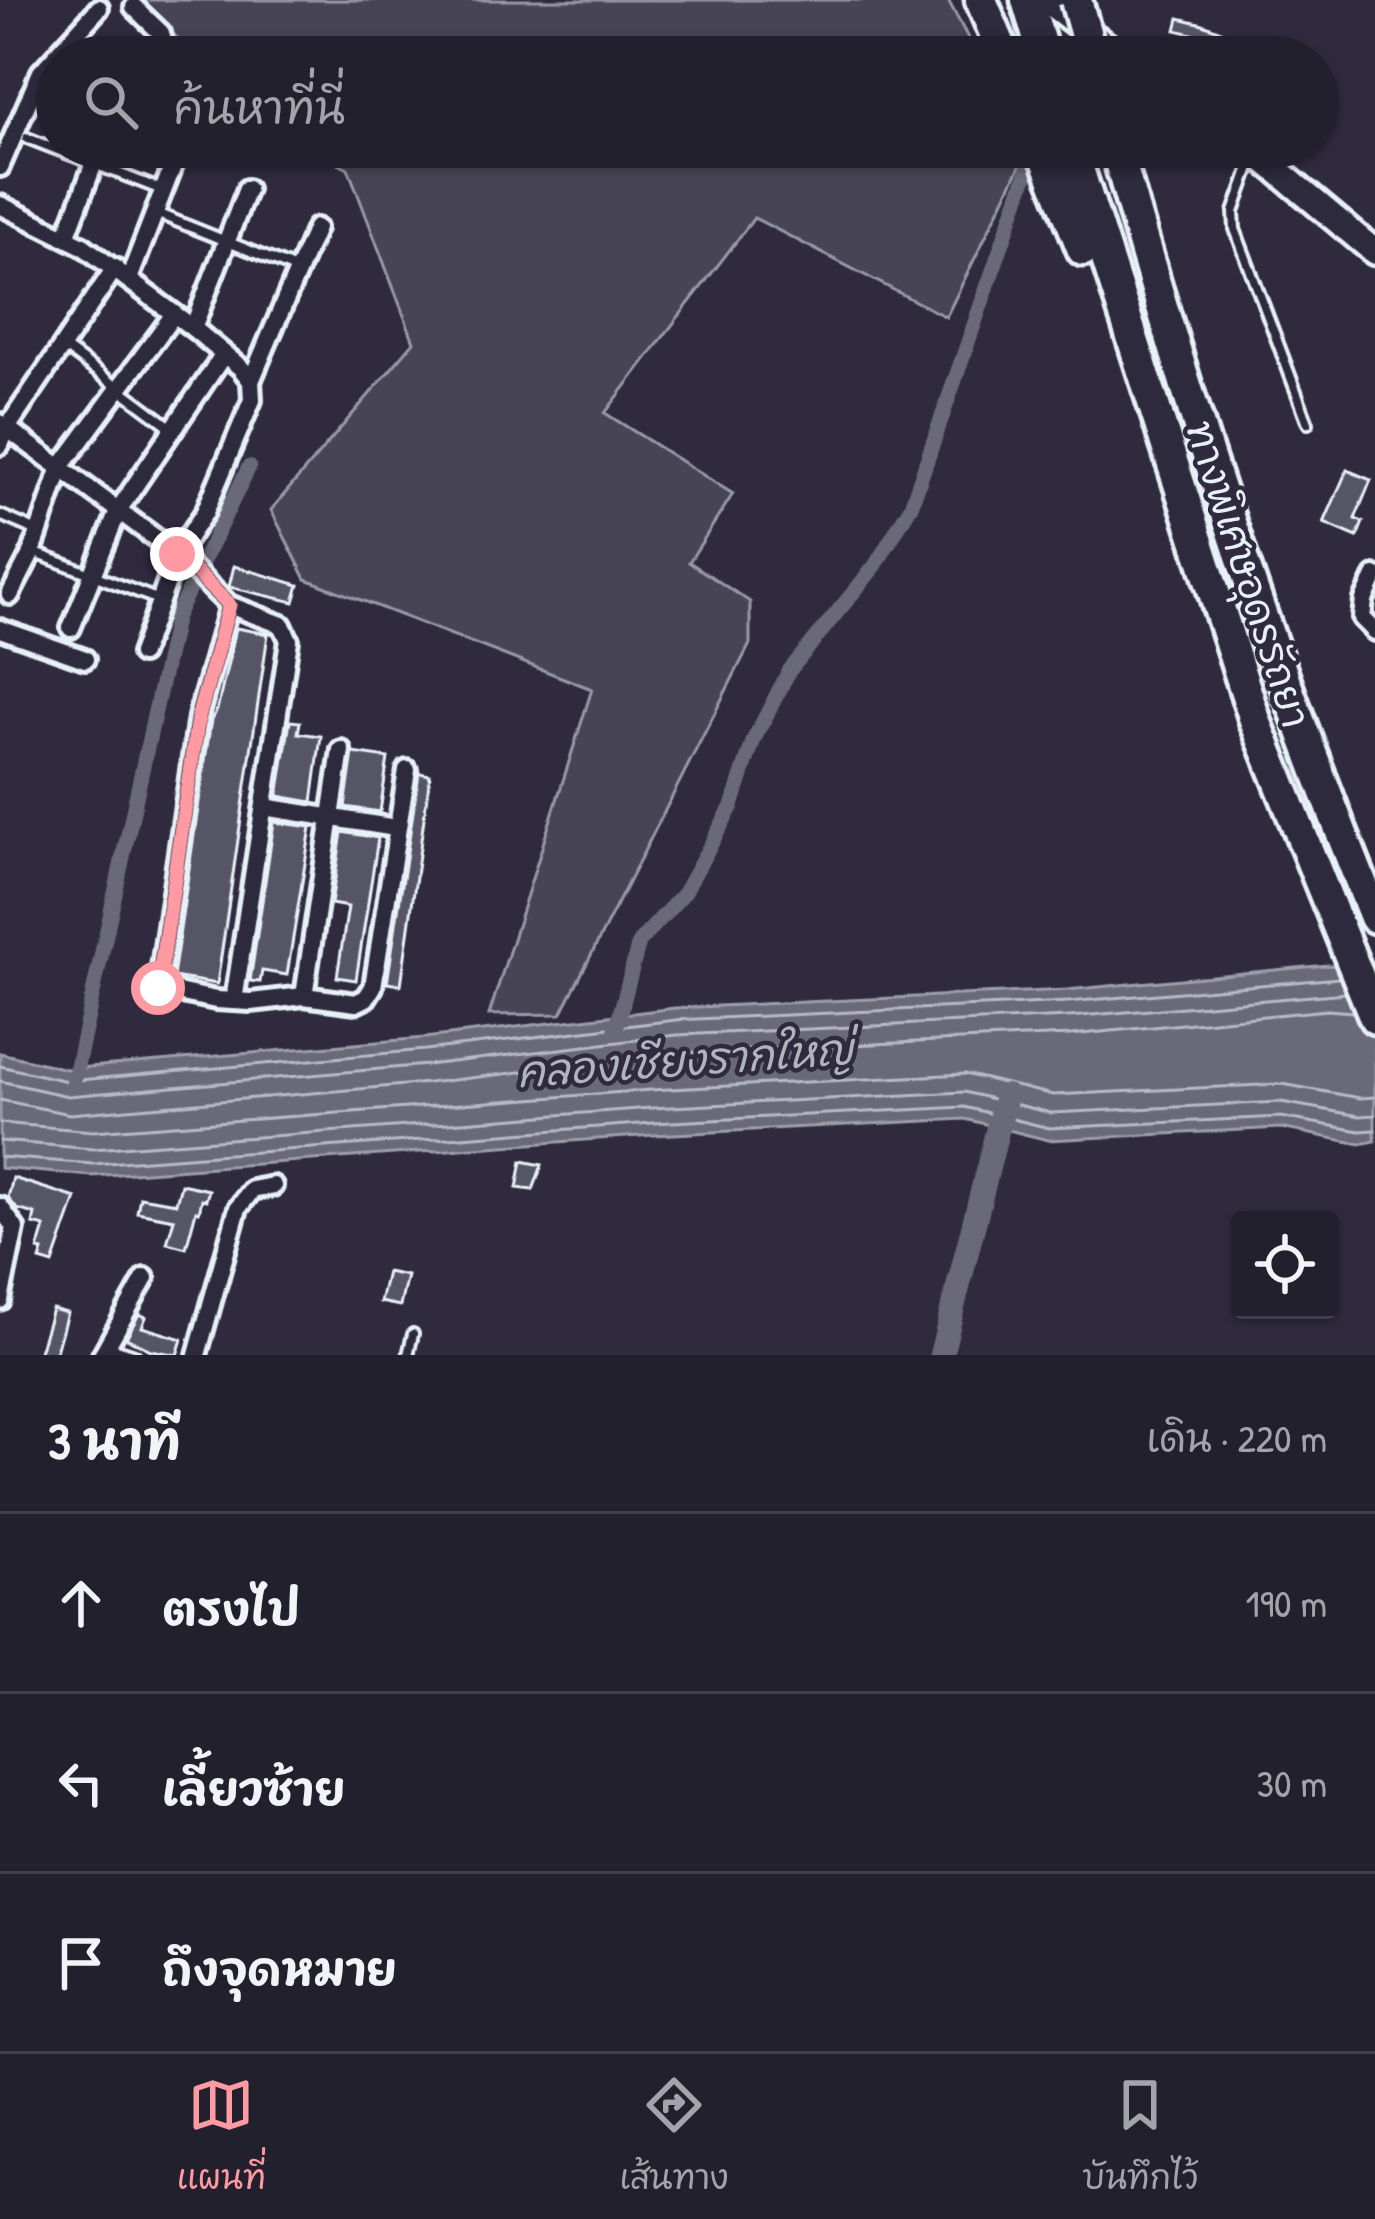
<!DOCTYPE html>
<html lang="th">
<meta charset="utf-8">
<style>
:root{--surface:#23202e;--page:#2f2d3a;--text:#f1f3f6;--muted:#a3a3aa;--line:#403e4a;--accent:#ff9aa2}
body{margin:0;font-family:"Patrick Hand","Playpen Sans Thai",sans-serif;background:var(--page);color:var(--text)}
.controls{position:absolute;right:36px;bottom:36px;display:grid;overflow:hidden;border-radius:12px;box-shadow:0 3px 9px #0004}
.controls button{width:108px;height:108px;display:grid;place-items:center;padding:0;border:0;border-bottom:3px solid var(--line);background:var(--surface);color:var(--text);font:60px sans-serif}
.stop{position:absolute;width:36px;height:36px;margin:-27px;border:9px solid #ff9aa2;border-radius:50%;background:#fff}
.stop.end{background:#ff9aa2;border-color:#fff;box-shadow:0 3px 12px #0008}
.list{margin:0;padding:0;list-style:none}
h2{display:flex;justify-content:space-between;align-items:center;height:156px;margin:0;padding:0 48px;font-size:51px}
h2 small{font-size:39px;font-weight:400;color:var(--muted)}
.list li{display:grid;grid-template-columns:78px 1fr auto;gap:36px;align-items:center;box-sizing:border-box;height:180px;padding:0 48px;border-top:3px solid var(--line)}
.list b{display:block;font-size:45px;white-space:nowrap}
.list em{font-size:39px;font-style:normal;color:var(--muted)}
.icon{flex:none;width:66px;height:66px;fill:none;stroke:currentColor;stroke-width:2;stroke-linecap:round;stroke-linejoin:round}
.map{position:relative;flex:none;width:1375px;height:1355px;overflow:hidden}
.search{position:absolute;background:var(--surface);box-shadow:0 3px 9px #0004;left:36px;right:36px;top:36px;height:132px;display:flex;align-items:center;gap:30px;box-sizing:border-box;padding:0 42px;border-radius:66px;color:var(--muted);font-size:45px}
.sheet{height:696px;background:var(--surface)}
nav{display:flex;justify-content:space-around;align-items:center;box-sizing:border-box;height:168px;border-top:3px solid var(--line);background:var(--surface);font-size:33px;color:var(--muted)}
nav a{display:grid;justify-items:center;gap:6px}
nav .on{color:var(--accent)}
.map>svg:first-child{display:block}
.green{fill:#464455;stroke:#979aa6;stroke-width:3}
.water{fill:#696978;stroke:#9c9fab;stroke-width:3}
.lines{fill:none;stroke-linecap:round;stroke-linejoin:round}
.shore{stroke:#b5bbc5;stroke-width:3}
.canal{stroke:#696978;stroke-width:15}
.river{stroke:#696978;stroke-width:24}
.building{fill:#575565;stroke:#e8f1f8;stroke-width:3}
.service-casing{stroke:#e8f1f8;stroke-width:16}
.minor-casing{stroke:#e8f1f8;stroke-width:26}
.secondary-casing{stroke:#e8f1f8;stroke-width:33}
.motorway-casing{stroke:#e8f1f8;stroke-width:39}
.service{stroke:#2f2a3d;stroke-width:8}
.minor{stroke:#2f2a3d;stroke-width:16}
.secondary{stroke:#2f2a3d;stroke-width:24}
.motorway{stroke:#2f2a3d;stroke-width:30}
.motorway-bridge-casing{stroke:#e8f1f8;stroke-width:39;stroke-linecap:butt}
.motorway-bridge{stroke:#2f2a3d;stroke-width:30}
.route{stroke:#ff9aa2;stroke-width:15}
.labels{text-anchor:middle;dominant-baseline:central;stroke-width:9;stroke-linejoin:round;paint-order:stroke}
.street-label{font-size:39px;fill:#e8f1f8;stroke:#2f2a3d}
.water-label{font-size:42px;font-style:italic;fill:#afb4be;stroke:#2f2a3d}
</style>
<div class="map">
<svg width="1375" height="1355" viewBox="0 0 1375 1355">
<rect width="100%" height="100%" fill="#2f2a3d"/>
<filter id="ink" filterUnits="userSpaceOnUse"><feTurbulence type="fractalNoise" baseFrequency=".00833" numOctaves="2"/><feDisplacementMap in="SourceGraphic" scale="24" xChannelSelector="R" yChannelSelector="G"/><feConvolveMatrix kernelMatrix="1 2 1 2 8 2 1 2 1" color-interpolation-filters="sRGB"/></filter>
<g filter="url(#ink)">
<g class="green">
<polygon points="135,0 948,0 978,57 190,57 193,52"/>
<polygon points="306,147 1026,147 1028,150 946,317 754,218 605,413 733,494 689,562 750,602 750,644 561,1014 489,1015 592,689 306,579 271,510 414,342 348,168"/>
</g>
<polygon class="water" points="1327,965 1375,968 1375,1141 1360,1144 1281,1128 1048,1140 965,1119 654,1135 92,1176 0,1168 0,1053 66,1069 424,1038 675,1008 1067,990"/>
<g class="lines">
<g class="shore">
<polyline points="0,1066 67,1081 425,1050 676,1020 1068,1002 1339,978"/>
<polyline points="0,1081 68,1096 427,1065 677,1035 1069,1017 1346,993"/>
<polyline points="0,1100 70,1114 428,1083 679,1053 1071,1035 1327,1010 1353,1012"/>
<polyline points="0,1123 93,1131 651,1090 965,1074 1053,1095 1282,1084 1360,1098 1375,1097"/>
<polyline points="0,1141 93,1149 652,1108 964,1092 1051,1113 1281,1102 1360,1116 1375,1115"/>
<polyline points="0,1157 93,1164 653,1123 964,1107 1049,1128 1281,1117 1360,1131 1375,1130"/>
</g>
<g class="canal">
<polyline points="1067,57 1077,26"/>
<polyline points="615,1033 639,942 684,893 732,806 754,739 789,671 875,566 911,506 1036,147"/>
<polyline points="73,1084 176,616 249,467"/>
</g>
<polyline class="river" points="941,1355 1006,1096"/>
</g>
<g class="building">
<polygon points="1179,18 1203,24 1287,57 1250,57 1211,39 1176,30"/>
<polygon points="1347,470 1371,480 1355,519 1363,522 1357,537 1324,523"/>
<polygon points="234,566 299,585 294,602 229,587"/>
<polygon points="236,628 268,634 217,984 173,977 211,720 217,710"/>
<polygon points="290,721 300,722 298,733 321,736 312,802 278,796"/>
<polygon points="353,753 388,758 380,812 345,807"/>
<polygon points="419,773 430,775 401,985 387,983"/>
<polygon points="274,822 311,827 287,975 262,971 260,982 250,981"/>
<polygon points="342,832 378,838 356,980 337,977 348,907 331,904"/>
<polygon points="522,1161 542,1165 533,1190 517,1188"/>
<polygon points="13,1178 76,1198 53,1264 40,1260 43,1251 38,1250 45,1227 33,1224 35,1214 17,1209 8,1198"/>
<polygon points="181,1184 209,1190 206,1200 202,1199 199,1212 196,1211 186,1248 167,1243 174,1219 137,1212 140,1197 176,1203"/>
<polygon points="387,1272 407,1276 400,1306 380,1302"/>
<polygon points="52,1309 67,1313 55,1355 38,1355"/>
<polygon points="139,1314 146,1317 142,1327 182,1339 177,1355 151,1350 126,1338"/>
</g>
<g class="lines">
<g class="service-casing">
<g id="service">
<polyline points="27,138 162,190"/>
<polyline points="1253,159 1234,212 1235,229 1308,423"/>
<polyline points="156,213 298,270"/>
<polyline points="64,347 172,428"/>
<polyline points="0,515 37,531"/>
<polyline points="33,552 159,600"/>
<polyline points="108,1346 135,1355"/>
<polyline points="408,1355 413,1334"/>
</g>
</g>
<g class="minor-casing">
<g id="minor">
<polyline points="134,7 161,33 163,41 155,57"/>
<polyline points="1206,51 1219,57"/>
<polyline points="0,167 41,72 99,8"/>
<polyline points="0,205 83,246 193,328 241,368 251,381 252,400 205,512 177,554 229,605 282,625 289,640 234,1001"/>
<polyline points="67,235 100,147"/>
<polyline points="129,279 179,150"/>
<polyline points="193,328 247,189"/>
<polyline points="251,381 316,228"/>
<polyline points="0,423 177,554 141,654"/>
<polyline points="0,445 7,428 115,268"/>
<polyline points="1375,576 1364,600 1362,618 1375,631"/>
<polyline points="10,595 32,552 61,467 174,314"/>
<polyline points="229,605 198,717 158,988 216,1000 251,1002 304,996 356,1003 366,998 373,987 407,770"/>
<polyline points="71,628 119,509 224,354"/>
<polyline points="0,629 85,659"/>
<polyline points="264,807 396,828"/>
<polyline points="304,996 341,750"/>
<polyline points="0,1207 15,1228 0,1300"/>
<polyline points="102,1355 145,1278"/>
<polyline points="197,1355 238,1208 252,1190 273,1186"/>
</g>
</g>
<g class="secondary-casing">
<g id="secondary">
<polyline points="1046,0 1121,57"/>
<polyline points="1249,147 1375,252"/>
</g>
</g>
<g class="motorway-casing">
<g id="motorway">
<polyline points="981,0 1005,57"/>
<polyline points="1027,0 1044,57"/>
<polyline points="1042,147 1083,250"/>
<polyline points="1071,147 1256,723 1375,1018"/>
<path d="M1116,147C1188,407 1273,667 1375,917"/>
</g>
</g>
<use href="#service" class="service"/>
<use href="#minor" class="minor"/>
<use href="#secondary" class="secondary"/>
<use href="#motorway" class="motorway"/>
<g class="motorway-bridge-casing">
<polyline id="motorway-bridge" points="1076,0 1092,57"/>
</g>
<use href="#motorway-bridge" class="motorway-bridge"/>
</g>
</g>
<g class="lines" filter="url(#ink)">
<polyline class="route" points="158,988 198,718 229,605 177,554"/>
</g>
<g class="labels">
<g class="street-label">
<text transform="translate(1249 574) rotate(72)">ทางพิเศษอุดรรัถยา</text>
</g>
<g class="water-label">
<text transform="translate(685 1060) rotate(-4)">คลองเชียงรากใหญ่</text>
</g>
</g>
</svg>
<div class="controls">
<button><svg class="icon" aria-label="locate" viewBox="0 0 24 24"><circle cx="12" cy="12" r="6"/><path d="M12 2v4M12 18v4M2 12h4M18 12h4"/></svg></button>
</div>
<div class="stop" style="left:158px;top:988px"></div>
<div class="stop end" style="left:177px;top:554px"></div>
<div class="search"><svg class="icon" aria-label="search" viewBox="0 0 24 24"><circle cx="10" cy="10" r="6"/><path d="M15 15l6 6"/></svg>ค้นหาที่นี่</div>
</div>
<section class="sheet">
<h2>3 นาที<small>เดิน · 220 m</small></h2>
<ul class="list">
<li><svg class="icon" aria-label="ahead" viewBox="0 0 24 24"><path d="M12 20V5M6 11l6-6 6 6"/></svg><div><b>ตรงไป</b></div><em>190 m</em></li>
<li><svg class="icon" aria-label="left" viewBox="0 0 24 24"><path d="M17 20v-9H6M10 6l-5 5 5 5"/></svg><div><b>เลี้ยวซ้าย</b></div><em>30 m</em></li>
<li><svg class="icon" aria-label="arrive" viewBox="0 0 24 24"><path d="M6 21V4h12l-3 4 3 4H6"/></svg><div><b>ถึงจุดหมาย</b></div></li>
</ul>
</section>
<nav>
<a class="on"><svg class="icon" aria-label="map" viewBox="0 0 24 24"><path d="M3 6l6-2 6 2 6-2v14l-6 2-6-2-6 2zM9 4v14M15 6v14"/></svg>แผนที่</a>
<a><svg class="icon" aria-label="directions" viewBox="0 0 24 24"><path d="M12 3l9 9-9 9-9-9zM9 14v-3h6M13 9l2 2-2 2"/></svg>เส้นทาง</a>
<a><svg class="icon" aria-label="saved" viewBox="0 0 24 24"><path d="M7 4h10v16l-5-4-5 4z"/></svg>บันทึกไว้</a>
</nav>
